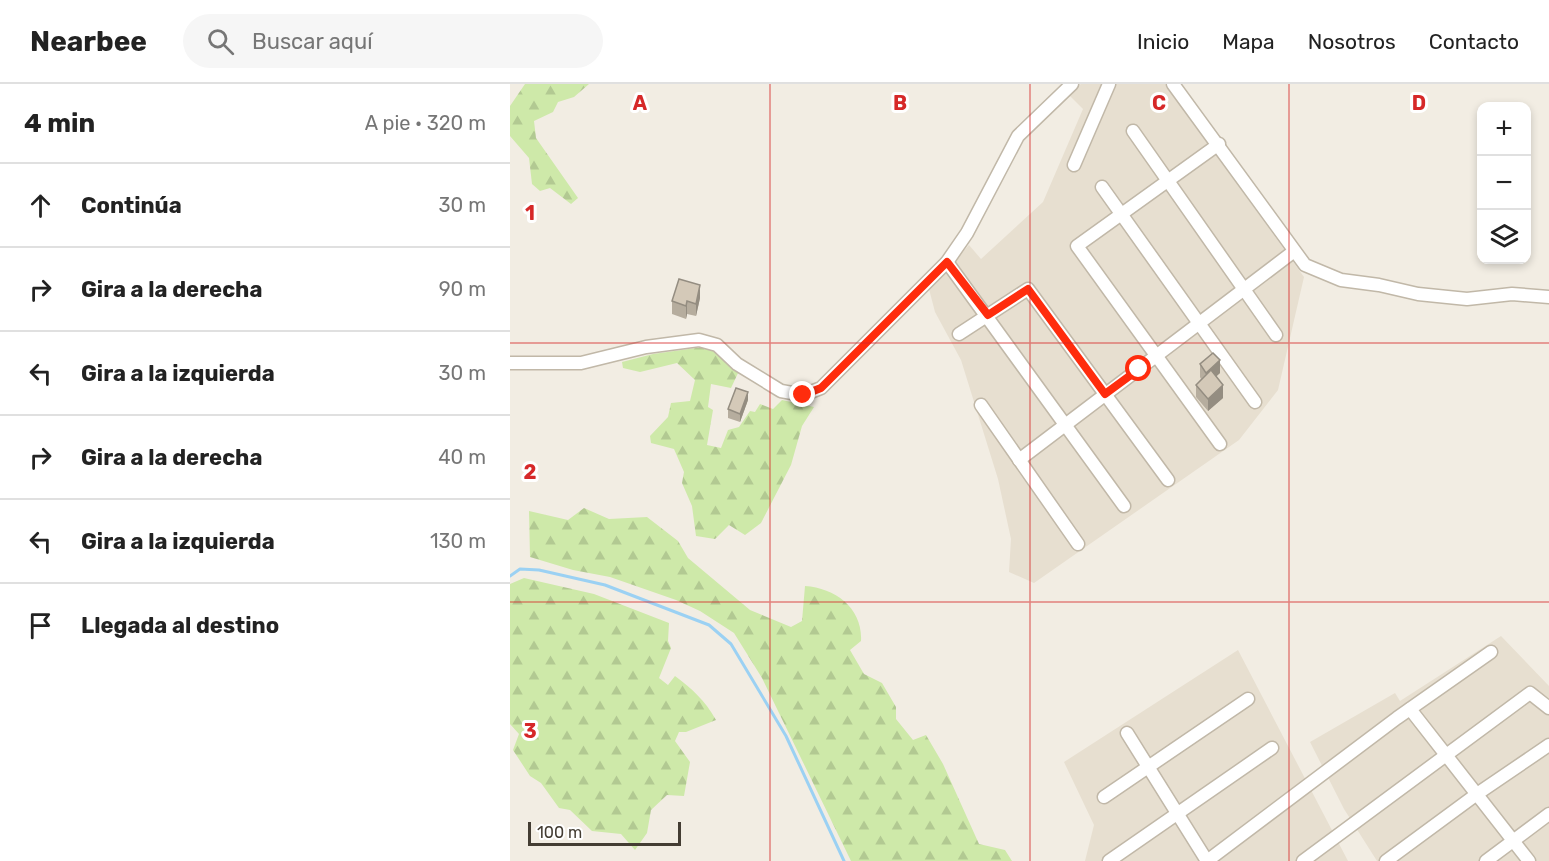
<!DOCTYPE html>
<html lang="es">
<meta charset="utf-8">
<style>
:root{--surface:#fff;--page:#f6f6f6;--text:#222;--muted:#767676;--line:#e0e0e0}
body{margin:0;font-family:Rubik,sans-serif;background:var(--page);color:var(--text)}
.controls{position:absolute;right:18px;top:18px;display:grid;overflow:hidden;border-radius:12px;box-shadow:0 3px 9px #0003}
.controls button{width:54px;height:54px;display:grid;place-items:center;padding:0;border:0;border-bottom:2px solid var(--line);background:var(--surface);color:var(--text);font:30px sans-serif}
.scale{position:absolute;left:18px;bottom:15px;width:153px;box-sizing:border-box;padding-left:6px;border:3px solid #443d33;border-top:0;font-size:16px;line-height:21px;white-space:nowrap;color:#443d33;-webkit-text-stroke:4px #fff;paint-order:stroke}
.stop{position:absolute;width:18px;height:18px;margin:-14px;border:4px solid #ff2c0d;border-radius:50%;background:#fff}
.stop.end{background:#ff2c0d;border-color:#fff;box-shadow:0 2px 6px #0008}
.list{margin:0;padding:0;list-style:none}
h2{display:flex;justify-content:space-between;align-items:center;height:78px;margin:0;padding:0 24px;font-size:26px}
h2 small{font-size:20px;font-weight:400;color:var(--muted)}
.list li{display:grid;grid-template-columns:39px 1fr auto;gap:18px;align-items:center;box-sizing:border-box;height:84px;padding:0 24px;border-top:2px solid var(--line)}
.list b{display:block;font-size:22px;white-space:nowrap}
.list em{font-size:20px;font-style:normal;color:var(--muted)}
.icon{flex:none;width:33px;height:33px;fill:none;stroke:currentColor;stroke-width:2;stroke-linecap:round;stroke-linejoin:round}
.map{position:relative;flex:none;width:1039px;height:777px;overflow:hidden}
header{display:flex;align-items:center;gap:36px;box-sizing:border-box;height:84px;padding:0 30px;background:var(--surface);border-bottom:2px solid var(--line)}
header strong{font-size:28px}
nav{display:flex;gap:33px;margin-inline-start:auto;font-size:21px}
.search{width:420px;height:54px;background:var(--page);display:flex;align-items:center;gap:15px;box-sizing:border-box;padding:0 21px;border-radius:33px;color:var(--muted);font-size:22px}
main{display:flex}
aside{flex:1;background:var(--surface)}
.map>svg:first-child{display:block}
.residential{fill:#e7dfd0}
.forest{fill:url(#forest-firs)}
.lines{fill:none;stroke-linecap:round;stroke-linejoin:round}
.stream{stroke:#9bd1f3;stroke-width:3}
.minor-casing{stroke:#c1b8a8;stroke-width:15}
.minor{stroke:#fff;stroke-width:12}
.wall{fill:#b6ad9e}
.shaded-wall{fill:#948d81}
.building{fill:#d4c9b8;stroke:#948d81;stroke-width:1.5}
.route{stroke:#ff2c0d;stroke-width:8}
.grid{fill:none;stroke:#d62828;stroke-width:1.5;stroke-opacity:0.55}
.grid-label{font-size:20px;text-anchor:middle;font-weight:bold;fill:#d62828;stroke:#fff;stroke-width:6;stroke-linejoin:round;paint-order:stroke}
</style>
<header>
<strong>Nearbee</strong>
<div class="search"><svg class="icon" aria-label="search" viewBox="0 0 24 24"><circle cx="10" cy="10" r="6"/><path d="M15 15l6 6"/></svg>Buscar aquí</div>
<nav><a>Inicio</a><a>Mapa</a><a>Nosotros</a><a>Contacto</a></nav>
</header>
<main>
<aside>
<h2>4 min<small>A pie · 320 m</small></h2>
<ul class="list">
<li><svg class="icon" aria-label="ahead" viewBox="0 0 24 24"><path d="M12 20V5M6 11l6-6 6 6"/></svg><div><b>Continúa</b></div><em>30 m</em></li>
<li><svg class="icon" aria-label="right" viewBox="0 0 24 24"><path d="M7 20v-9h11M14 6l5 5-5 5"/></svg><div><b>Gira a la derecha</b></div><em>90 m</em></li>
<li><svg class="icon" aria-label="left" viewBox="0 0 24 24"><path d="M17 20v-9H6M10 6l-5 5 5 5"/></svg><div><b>Gira a la izquierda</b></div><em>30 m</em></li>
<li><svg class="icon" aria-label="right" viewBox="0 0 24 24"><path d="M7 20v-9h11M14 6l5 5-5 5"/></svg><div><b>Gira a la derecha</b></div><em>40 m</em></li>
<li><svg class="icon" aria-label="left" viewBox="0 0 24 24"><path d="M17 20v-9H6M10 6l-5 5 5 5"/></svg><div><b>Gira a la izquierda</b></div><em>130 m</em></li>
<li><svg class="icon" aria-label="arrive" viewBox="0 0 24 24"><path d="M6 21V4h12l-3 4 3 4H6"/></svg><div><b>Llegada al destino</b></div></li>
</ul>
</aside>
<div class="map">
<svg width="1039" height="777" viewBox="0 0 1039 777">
<defs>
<pattern id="forest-firs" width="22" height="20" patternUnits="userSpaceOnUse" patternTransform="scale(1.5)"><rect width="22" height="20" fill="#cee9a9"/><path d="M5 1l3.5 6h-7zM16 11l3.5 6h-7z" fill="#b2c992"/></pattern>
</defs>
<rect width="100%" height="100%" fill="#f2ede3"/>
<g class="residential">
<polygon points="571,0 655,0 794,193 768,306 729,356 524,499 499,488 501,455 488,395 451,276 425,228 419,205 459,161 471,175 533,118 573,25 557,9"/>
<polygon points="991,552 1039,602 1039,777 867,777 834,725 800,658 885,609 890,617"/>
<polygon points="728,566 838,777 575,777 584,741 554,678"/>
</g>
<g class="forest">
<polygon points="15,0 79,0 64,13 48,18 43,28 24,37 26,54 68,114 61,120 40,104 30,107 22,100 19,74 0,52 0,22"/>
<polygon points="193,263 210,269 229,287 221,304 201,300 198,323 203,326 197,361 211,364 218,346 229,343 240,327 245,328 250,320 263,325 272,316 304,323 292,342 281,381 251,439 235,451 219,441 205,455 186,452 182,422 172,399 174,388 164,365 141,359 140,352 158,333 161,319 180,317 185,296 167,279 130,288 113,284 112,278 143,270"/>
<path d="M74,424L99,435L137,433L168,457L178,474L240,526L281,543L292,537L295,502C326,504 353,525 351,557L340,566L354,590L372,599L386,623V635L403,656L416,651L433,680L469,760L495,766L502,777H341L252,594L224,549L190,527L166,516L100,493L63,486L20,473L19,427L58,436Z"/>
<path d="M14,494L84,510L159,539L158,557L161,564L149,594L158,601L165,592C182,605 195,616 206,636L176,648H169L165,657L180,678L174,712L157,711L141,726L137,749L125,766L111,750L82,747L60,726L49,724L31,699L20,692L3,666L9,650L0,640V500Z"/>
</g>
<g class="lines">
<polyline class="stream" points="0,492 10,485 29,486 95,501 199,541 221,560 276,652 334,777"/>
<g class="minor-casing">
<g id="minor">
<polyline points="663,0 795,181 831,196 869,201 908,210 957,215 1002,210 1039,213"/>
<polyline points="623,47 766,251"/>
<polyline points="709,60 567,162 710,360"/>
<polyline points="564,81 599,0"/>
<polyline points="592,103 745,318"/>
<polyline points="437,178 614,422"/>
<polyline points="449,250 518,205 658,396"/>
<polyline points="0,279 71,279 136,263 189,256 207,261 227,280 271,307 293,311 311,304 437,178 457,149 508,52 562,0"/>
<polyline points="471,321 568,460"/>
<polyline points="509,376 783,168"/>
<polyline points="900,625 1019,777"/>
<polyline points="617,649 697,777"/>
<polyline points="594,713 738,615"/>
<polyline points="599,777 762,664"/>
<polyline points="697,777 887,634 981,568"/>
<polyline points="793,777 1020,609 1039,624"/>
<polyline points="876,777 967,710 1039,661"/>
<polyline points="976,777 1039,730"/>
</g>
</g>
<use href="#minor" class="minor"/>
</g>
<g class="wall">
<polygon points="190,214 186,232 177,230 176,235 162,230 162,217"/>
<polygon points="690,280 710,289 706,292 713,314 698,327 686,313 686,301 691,295 690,293"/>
<polygon points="238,316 230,338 218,334 218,325"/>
</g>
<g class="shaded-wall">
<polygon points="190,201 190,214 186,232 186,220"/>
<polygon points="177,217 177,230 176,235 176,222"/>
<polygon points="710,276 710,289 696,302 696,289"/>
<polygon points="713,301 713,314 698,327 698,315"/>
<polygon points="238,308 238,316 230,338 230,330"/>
</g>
<g class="building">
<polygon points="169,195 190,201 186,220 177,217 176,222 162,217"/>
<polygon points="703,269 710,276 696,289 690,280"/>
<polygon points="701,286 713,301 698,315 686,301"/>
<polygon points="226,304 238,308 230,330 218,325"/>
</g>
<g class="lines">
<polyline class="route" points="293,311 311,304 437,178 478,231 518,205 595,310 629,285"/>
</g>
<path class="grid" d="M260,0V777M520,0V777M779,0V777M0,259H1039M0,518H1039"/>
<g class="grid-label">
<text x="130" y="26">A</text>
<text x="390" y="26">B</text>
<text x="649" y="26">C</text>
<text x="909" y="26">D</text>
<text x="20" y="136">1</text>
<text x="20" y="395">2</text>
<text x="20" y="654">3</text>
</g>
</svg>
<div class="controls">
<button>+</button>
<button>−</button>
<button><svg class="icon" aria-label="layers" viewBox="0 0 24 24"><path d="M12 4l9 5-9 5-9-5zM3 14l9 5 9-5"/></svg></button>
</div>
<div class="scale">100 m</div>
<div class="stop" style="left:629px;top:285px"></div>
<div class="stop end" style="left:293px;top:311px"></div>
</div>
</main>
